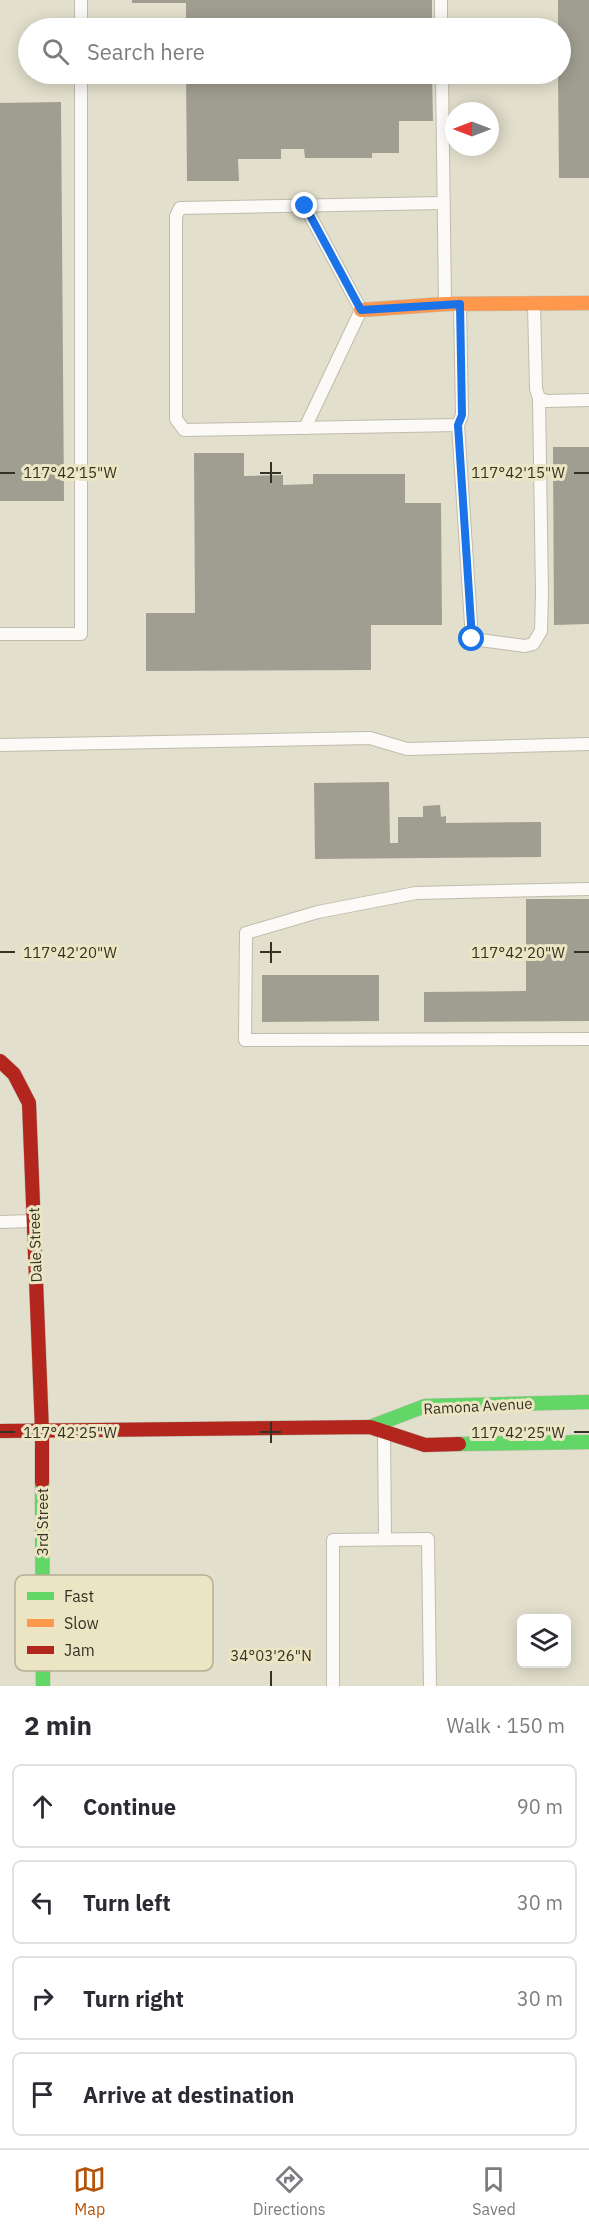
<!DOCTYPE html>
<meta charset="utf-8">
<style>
:root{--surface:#fff;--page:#f7f7f7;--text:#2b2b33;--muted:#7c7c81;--line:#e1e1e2;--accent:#b45309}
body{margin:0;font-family:"IBM Plex Sans",sans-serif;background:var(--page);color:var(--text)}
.controls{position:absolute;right:18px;bottom:18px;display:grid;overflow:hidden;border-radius:9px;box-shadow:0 3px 15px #0003}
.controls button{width:54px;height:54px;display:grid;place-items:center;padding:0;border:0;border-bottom:2px solid var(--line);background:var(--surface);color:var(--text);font:30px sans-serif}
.compass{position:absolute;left:445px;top:102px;width:54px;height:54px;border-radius:50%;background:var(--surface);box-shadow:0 3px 15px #0003;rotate:270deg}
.stop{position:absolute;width:18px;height:18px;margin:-14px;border:4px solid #1a73e8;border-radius:50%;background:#fff}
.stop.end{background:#1a73e8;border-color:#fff;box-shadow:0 2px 6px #0008}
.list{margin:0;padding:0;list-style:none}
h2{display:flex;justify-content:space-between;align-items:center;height:78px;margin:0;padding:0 24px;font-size:26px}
h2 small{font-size:20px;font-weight:400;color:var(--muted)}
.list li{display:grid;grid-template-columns:39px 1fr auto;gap:18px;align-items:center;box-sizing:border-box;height:84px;margin:0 12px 12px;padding:0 12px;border:2px solid var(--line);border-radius:9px}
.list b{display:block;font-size:22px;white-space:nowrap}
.list em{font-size:20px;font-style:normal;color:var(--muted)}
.icon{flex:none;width:33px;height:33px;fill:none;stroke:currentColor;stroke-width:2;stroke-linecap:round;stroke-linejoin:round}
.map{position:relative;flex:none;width:589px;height:1686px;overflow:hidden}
.search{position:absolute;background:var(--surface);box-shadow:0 3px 15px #0003;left:18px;right:18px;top:18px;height:66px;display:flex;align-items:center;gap:15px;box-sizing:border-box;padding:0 21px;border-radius:33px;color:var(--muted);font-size:22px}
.sheet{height:462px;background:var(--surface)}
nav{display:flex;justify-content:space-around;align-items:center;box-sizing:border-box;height:84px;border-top:2px solid var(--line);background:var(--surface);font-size:16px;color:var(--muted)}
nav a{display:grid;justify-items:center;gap:3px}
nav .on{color:var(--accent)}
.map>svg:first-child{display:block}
.building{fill:#a09e90}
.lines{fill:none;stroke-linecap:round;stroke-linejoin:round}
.lane-casing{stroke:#bfbcad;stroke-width:14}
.fast-casing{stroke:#bfbcad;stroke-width:15}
.slow-casing{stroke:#bfbcad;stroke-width:15}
.jam-casing{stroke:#bfbcad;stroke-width:15}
.lane{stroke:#fbfaf7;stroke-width:12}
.fast{stroke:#63d668;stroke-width:14}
.slow{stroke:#ff974d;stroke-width:14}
.jam{stroke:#b3261e;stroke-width:14}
.route{stroke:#1a73e8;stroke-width:8}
.ticks{fill:none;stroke:#353225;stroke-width:2}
.labels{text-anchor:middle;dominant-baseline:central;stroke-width:6;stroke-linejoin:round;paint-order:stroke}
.street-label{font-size:15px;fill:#353225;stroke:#ebe5c3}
.key{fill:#ebe5c3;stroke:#b4af94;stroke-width:1.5}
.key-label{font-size:16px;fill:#353225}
.ticks-label{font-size:15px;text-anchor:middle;fill:#353225;stroke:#ebe5c3;stroke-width:6;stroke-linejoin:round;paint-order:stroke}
</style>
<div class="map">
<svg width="589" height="1686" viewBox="0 0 589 1686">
<rect width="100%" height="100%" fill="#e2dfcc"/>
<g class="building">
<polygon points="132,0 432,0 432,28 186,28 186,3 132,3"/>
<polygon points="558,0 589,0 589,178 559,178 558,74 560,74 560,28 558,28"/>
<polygon points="186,74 432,74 433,121 399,121 399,153 372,153 372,158 305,158 304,149 281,149 281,159 238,159 239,181 187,181"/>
<polygon points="61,102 64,501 0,501 0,103"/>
<polygon points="553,447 589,447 589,624 554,625"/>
<polygon points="194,453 244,453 244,476 283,475 283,485 313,484 313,474 405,474 405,503 441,503 442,625 371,625 371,670 146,671 146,613 195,613"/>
<polygon points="389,782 390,843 398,843 398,817 423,817 423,806 440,805 441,817 446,816 446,823 541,822 541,857 315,859 314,783"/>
<polygon points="526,899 589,899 589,1021 424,1022 424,992 526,991"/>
<polygon points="262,975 379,975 379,1021 262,1022"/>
</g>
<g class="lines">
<g class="lane-casing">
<g id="lane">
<polyline points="81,0 81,28"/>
<polyline points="441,0 441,28"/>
<polyline points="442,74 445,302"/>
<polyline points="443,203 180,208 176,216 176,419 184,430 458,425 462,415 460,305"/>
<polyline points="305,206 361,310 305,428"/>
<polyline points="534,305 536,389 539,398 546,401 589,400"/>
<polyline points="458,425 472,639 525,646 533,644 541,631 542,593 539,398"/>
<polyline points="0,634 81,634 81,74"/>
<polyline points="0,745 370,738 407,749 589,744"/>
<polyline points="589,889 416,893 318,912 246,933 245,1040 589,1039"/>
<polyline points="0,1222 32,1221"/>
<polyline points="384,1432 385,1539"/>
<polyline points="333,1686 333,1540 428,1539 430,1686"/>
</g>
</g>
<g class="fast-casing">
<g id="fast">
<polyline points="370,1427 425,1406 589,1402"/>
<polyline points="459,1444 589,1442"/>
<polyline points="42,1482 43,1686"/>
</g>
</g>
<g class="slow-casing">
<polyline id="slow" points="361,310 445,304 589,303"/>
</g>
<g class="jam-casing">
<g id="jam">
<polyline points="0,1061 14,1074 29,1103 42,1431 42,1482"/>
<polyline points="0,1431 370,1427 425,1445 459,1444"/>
</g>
</g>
<use href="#lane" class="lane"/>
<use href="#fast" class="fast"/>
<use href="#slow" class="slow"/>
<use href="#jam" class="jam"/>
</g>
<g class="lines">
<polyline class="route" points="305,206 361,310 460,304 462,415 458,425 472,639"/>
</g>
<path class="ticks" d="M271,462V483M0,473H15M260,473H281M574,473H589M271,942V963M0,952H15M260,952H281M574,952H589M271,1422V1443M0,1432H15M260,1432H281M574,1432H589M271,1671V1686"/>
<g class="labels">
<g class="street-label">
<text transform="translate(35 1245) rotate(-92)">Dale Street</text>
<text transform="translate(478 1406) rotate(-3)">Ramona Avenue</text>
<text transform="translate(42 1522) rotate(-90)">3rd Street</text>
</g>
</g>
<rect x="15" y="1575" width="198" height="96" rx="9" class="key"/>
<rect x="27" y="1592" width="27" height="8" fill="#63d668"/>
<rect x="27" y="1619" width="27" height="8" fill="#ff974d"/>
<rect x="27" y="1646" width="27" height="8" fill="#b3261e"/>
<g class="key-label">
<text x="64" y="1602">Fast</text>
<text x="64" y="1629">Slow</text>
<text x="64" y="1656">Jam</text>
</g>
<g class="ticks-label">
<text x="518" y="478">117°42'15"W</text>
<text x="70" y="478">117°42'15"W</text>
<text x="70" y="958">117°42'20"W</text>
<text x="518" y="958">117°42'20"W</text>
<text x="70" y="1438">117°42'25"W</text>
<text x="518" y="1438">117°42'25"W</text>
<text x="271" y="1661">34°03'26"N</text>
</g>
</svg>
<div class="controls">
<button><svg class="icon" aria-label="layers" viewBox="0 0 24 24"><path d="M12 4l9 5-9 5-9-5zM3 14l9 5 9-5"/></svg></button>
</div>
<svg class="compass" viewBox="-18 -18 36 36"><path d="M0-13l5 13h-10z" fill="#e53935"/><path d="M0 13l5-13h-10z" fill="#7c7c81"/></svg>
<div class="stop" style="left:472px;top:639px"></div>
<div class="stop end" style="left:305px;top:206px"></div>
<div class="search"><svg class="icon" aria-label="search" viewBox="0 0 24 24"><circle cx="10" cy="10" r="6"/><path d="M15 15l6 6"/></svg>Search here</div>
</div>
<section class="sheet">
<h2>2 min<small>Walk · 150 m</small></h2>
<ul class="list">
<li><svg class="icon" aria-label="ahead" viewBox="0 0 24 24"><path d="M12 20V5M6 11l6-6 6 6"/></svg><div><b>Continue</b></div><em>90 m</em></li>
<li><svg class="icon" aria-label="left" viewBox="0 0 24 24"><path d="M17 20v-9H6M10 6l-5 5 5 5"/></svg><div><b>Turn left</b></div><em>30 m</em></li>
<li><svg class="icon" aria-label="right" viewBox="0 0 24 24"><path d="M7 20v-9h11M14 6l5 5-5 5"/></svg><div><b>Turn right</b></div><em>30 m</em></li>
<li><svg class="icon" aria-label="arrive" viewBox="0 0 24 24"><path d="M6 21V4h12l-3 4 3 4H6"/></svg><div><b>Arrive at destination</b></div></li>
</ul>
</section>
<nav>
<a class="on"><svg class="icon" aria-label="map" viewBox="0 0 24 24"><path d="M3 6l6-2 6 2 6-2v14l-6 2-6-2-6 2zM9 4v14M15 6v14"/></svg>Map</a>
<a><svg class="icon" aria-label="directions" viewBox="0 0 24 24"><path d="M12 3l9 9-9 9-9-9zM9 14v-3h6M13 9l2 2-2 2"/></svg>Directions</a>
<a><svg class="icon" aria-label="saved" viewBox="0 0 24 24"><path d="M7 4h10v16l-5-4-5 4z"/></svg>Saved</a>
</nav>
